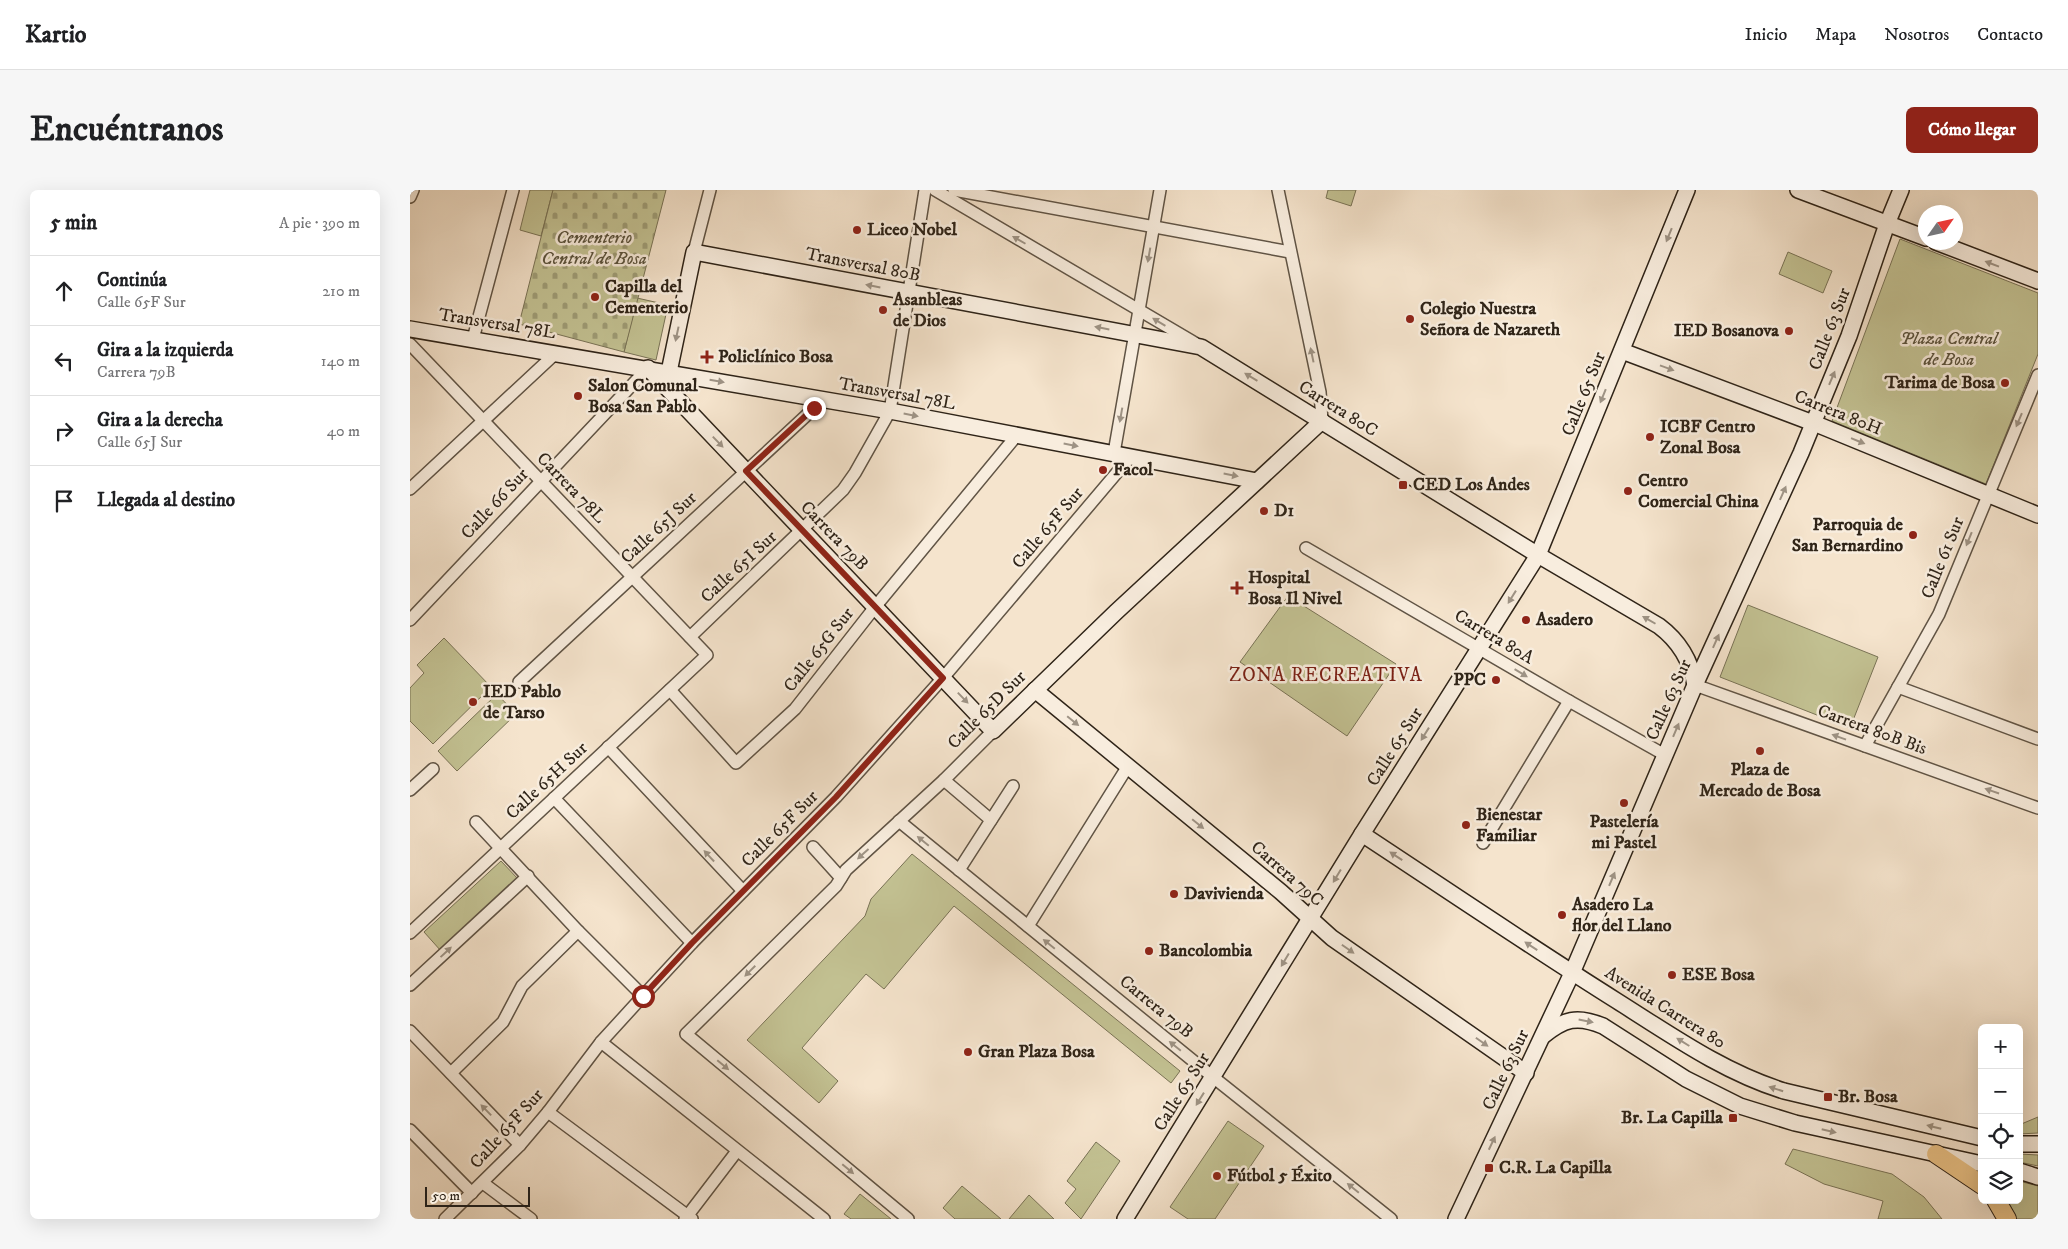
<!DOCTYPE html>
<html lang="es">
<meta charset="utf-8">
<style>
:root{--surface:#fff;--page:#f6f6f6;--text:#202124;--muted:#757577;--line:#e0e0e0;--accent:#8f2418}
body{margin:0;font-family:"IM FELL DW Pica",serif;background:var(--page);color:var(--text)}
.controls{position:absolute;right:15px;bottom:15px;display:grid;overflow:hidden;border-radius:8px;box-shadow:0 5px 20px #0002}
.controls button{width:45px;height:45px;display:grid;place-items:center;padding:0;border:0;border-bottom:1px solid var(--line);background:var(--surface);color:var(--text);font:25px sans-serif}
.compass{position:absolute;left:1508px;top:15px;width:45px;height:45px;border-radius:50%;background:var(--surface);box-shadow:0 5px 20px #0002;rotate:56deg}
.scale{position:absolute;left:15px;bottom:12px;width:105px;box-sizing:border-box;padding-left:5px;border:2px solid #2f2418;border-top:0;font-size:14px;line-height:18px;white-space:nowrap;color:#2f2418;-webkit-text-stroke:4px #f8edde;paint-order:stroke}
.stop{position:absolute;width:15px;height:15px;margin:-11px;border:4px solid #8f2418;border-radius:50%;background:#fff}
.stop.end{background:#8f2418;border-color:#fff;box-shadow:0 1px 5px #0008}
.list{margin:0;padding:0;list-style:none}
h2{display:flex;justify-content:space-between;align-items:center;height:65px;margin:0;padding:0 20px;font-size:21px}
h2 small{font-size:16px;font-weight:400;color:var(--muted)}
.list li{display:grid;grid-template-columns:32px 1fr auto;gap:15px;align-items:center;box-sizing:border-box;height:70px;padding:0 20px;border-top:1px solid var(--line)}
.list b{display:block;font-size:19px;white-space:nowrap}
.list p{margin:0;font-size:16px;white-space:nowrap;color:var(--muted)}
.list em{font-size:16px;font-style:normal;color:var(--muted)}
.icon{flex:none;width:28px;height:28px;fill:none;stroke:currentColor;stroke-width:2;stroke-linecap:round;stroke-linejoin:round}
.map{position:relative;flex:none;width:1628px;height:1029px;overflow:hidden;border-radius:8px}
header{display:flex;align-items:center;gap:30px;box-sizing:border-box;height:70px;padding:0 25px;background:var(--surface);border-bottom:1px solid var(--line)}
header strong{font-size:24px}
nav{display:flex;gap:28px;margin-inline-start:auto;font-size:18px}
.intro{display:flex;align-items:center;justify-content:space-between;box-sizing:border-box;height:120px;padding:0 30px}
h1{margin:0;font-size:35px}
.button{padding:12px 22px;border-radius:8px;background:var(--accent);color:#fff;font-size:18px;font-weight:700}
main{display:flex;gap:30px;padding:0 30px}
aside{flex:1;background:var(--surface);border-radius:8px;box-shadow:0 5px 20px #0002}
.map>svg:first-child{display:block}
.green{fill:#c3c293;stroke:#797356}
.cemetery{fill:url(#cemetery-stones);stroke:#797356}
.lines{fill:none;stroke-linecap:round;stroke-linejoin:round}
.street-casing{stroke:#605445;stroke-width:14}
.secondary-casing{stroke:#2f2418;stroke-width:18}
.primary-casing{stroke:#2f2418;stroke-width:20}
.street{stroke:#f8edde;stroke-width:11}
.secondary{stroke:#f8edde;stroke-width:15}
.primary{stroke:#eac286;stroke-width:18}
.oneway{fill:#9e9385}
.route{stroke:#8f2418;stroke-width:6}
.poi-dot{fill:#8f2418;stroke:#f8edde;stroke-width:2}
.labels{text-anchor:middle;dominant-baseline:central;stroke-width:5;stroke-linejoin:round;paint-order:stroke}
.poi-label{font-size:18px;font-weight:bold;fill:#2f2418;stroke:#f8edde;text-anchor:start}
.park-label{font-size:18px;font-style:italic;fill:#5b533d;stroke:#f8edde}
.street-label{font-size:18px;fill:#2f2418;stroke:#f8edde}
.neighbourhood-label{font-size:19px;letter-spacing:1px;fill:#7a1f14;stroke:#f8edde}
</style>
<header>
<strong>Kartio</strong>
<nav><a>Inicio</a><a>Mapa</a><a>Nosotros</a><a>Contacto</a></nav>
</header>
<div class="intro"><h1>Encuéntranos</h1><a class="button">Cómo llegar</a></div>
<main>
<aside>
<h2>5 min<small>A pie · 390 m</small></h2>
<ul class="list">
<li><svg class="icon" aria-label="ahead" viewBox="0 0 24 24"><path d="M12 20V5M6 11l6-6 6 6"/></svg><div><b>Continúa</b><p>Calle 65F Sur</p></div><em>210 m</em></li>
<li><svg class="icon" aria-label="left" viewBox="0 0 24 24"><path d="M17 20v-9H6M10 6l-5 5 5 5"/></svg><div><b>Gira a la izquierda</b><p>Carrera 79B</p></div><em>140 m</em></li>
<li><svg class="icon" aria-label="right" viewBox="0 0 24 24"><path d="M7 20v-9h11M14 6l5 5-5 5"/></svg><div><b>Gira a la derecha</b><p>Calle 65J Sur</p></div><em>40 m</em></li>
<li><svg class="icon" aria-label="arrive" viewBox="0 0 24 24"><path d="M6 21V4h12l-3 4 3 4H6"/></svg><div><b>Llegada al destino</b></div></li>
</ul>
</aside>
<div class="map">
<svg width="1628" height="1029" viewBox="0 0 1628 1029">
<defs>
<pattern id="cemetery-stones" width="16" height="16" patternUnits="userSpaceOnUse" patternTransform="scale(1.25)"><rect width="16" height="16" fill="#c3c293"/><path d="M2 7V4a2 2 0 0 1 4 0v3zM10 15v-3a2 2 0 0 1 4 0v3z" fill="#9f9d77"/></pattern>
</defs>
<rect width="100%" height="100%" fill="#f5e4cd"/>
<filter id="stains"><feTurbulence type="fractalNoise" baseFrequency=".004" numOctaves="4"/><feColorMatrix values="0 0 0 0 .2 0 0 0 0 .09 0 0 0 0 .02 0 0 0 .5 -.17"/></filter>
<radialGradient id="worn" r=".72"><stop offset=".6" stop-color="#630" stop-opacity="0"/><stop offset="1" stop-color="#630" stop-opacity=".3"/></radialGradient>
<g class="green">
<polygon points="120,0 143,0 131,46 110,40"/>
<polygon points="918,0 946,0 941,16 916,8"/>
<polygon points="1490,49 1628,103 1628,164 1576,294 1422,231"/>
<polygon points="1378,62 1422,81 1413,103 1369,84"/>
<polygon points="227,108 258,115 246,170 214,162"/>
<polygon points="878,406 986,474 937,546 830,472"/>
<polygon points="1338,415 1468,467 1440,538 1310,487"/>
<polygon points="34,448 81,497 23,554 0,531 0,498 14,483 7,475"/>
<polygon points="87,504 106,524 47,581 28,561"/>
<polygon points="502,664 770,881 761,893 544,716 474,799 456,784 392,858 428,891 409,913 337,850 455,726 461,709"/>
<polygon points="91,671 108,689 31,761 14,742"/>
<polygon points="1628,927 1628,943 1609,944 1609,935"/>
<polygon points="818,931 854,956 805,1029 778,1029 760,1017"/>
<polygon points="686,952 710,971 671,1029 655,1013 666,999 657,991"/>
<polygon points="1383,959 1482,984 1514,1007 1532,1029 1468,1029 1473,1011 1414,994 1375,974"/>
<polygon points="1609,964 1628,965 1628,976 1609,972"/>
<polygon points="1609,991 1628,996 1628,1029 1606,1029 1597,1010 1609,1010"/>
<polygon points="552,996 591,1029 545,1029 533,1018"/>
<polygon points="450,1004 481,1029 441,1029 434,1024"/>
<polygon points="619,1005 644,1029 599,1029"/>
</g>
<polygon class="cemetery" points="143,0 256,0 214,162 109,134"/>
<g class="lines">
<g class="street-casing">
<g id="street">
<polyline points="525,0 785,153"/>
<polyline points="544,0 880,62"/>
<polyline points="868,0 910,202 912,231"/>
<polyline points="0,7 3,0"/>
<polyline points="284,62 300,0"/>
<polyline points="63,149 103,0"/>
<polyline points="0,154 297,465 0,743"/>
<polyline points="704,263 750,0"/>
<polyline points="0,299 146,163"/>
<polyline points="896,358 1159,511 1255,565"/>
<polyline points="0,430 238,178"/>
<polyline points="280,447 433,300 445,283 480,221 515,0"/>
<polyline points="109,492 413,210"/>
<polyline points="1285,495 1628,618"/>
<polyline points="1488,497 1628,549"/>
<polyline points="260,500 326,573 385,519 465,417 607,245"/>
<polyline points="1455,556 1529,424 1628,185"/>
<polyline points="198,557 333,701"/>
<polyline points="534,590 581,630"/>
<polyline points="0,600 23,579"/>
<polyline points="144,608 282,753"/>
<polyline points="489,631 803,887 981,1029"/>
<polyline points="66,632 168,741 233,806"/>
<polyline points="1073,653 1159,511"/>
<polyline points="403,657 431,688"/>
<polyline points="549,680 603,596"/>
<polyline points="618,736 718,576"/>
<polyline points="0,795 118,686"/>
<polyline points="0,841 110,955"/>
<polyline points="191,852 414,1029"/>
<polyline points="41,883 93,832 112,796 168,741"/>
<polyline points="138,922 282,1029"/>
<polyline points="0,940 62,1003"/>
<polyline points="73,993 121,1029"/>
<polyline points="35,1029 110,955 138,922 191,852 233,806 282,753 426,607 533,488 721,266"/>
<polyline points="275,1029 327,961"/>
<polyline points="498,1029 276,844 426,696 436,680 534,590 583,541"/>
</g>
</g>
<g class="secondary-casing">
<g id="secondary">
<polyline points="1388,0 1516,48"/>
<polyline points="1526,52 1628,91"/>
<polyline points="0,139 480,221 847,291"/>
<polyline points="1212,161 1411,236 1628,325"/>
<polyline points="238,178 583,541 706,422 912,231"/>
<path d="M259,182L284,62L791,157L1128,365L1249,436C1269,451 1281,471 1285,495"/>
<polyline points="625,500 871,702 922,748 1116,883"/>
<path d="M952,644C1037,700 1121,757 1207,811C1261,845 1313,882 1374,901L1572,948"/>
<path d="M1133,846C1154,829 1167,825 1193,836L1276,889L1330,916L1385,933L1572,974"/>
<polyline points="1609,954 1628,954"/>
<polyline points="1609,981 1628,987"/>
<polyline points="715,1029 952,644 1128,365 1277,0"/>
<polyline points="1046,1029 1162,783 1285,495 1391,263 1439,146 1477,34 1491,0"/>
</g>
</g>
<g class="primary-casing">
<g id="primary">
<polyline points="1526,964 1572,995"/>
<polyline points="1586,1010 1597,1029"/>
</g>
</g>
<use href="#street" class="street"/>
<use href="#secondary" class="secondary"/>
<use href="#primary" class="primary"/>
</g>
<defs><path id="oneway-solid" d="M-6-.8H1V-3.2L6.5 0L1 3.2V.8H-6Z" transform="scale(1.25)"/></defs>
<g class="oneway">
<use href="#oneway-solid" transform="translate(1259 45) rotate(112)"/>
<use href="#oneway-solid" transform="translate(609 50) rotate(-150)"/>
<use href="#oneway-solid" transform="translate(739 65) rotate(100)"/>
<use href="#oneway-solid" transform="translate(1582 74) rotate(-159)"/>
<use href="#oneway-solid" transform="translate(463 96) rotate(-169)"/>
<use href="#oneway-solid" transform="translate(749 132) rotate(-149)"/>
<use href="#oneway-solid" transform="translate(692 138) rotate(-169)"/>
<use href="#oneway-solid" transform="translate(267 144) rotate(102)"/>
<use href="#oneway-solid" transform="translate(902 165) rotate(-102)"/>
<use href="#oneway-solid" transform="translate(1257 178) rotate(20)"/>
<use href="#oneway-solid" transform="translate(841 187) rotate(-149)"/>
<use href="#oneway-solid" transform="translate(1422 188) rotate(-67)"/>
<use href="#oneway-solid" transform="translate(307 191) rotate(10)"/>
<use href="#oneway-solid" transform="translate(1193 206) rotate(112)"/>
<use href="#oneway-solid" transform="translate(501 225) rotate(11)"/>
<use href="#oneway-solid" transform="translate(711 225) rotate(100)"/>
<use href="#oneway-solid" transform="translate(1609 230) rotate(113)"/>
<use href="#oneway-solid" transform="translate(1448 251) rotate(22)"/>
<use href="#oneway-solid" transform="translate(308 252) rotate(46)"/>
<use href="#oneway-solid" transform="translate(661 255) rotate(11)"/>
<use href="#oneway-solid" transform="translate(821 285) rotate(11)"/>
<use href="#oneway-solid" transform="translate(1373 303) rotate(-66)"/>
<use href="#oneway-solid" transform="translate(1559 349) rotate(112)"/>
<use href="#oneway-solid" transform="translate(1102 407) rotate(122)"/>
<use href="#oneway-solid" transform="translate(1239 430) rotate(-150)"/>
<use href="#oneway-solid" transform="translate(1306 451) rotate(-66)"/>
<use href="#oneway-solid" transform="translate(1111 483) rotate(31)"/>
<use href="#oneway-solid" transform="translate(553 508) rotate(46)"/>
<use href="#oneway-solid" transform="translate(663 531) rotate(39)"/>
<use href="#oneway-solid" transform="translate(1266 540) rotate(-67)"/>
<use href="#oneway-solid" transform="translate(1015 544) rotate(122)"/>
<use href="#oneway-solid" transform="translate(1429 547) rotate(-160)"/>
<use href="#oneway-solid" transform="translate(1582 601) rotate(-161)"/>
<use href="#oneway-solid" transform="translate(788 634) rotate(39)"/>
<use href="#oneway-solid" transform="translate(513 651) rotate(-141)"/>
<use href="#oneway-solid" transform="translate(453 664) rotate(138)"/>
<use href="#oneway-solid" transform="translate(299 666) rotate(-133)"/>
<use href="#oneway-solid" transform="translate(986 666) rotate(-147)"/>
<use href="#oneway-solid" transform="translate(927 686) rotate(121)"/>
<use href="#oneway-solid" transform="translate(1202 689) rotate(-67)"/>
<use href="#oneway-solid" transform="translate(639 754) rotate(-141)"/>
<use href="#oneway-solid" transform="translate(1121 756) rotate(-147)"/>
<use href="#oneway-solid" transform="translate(938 759) rotate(35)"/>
<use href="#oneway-solid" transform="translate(36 762) rotate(-43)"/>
<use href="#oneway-solid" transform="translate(875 770) rotate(121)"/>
<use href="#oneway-solid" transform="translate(340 781) rotate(135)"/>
<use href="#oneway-solid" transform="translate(1176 831) rotate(11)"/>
<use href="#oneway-solid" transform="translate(1072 852) rotate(35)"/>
<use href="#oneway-solid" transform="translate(1273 852) rotate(-148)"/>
<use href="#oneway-solid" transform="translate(765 856) rotate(-141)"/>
<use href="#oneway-solid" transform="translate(313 875) rotate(40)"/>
<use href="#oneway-solid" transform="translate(1366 899) rotate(-163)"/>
<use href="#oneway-solid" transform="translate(790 909) rotate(122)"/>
<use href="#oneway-solid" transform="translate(76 920) rotate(-134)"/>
<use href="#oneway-solid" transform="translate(1524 937) rotate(-166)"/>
<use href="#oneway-solid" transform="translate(1419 941) rotate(13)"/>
<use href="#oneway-solid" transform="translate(1082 953) rotate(-65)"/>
<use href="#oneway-solid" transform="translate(438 979) rotate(40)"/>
<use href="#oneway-solid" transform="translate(943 998) rotate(-141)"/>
</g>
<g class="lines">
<polyline class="route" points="233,806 282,753 426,607 533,488 336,281 404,218"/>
</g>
<g class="poi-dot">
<circle cx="447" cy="40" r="5"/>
<circle cx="185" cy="107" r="5"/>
<circle cx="473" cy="120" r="5"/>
<circle cx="1000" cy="129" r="5"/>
<circle cx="1379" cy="141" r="5"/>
<path d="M294.5 159.5h5v5h5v5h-5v5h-5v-5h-5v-5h5z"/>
<circle cx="1595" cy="193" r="5"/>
<circle cx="168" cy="206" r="5"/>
<circle cx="1240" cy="247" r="5"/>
<circle cx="693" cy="280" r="5"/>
<rect x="988" y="290" width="10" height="10" rx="2.5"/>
<circle cx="1218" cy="301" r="5"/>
<circle cx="854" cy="321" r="5"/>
<circle cx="1503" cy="345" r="5"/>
<path d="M824.5 390.5h5v5h5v5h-5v5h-5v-5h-5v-5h5z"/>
<circle cx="1116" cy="430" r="5"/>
<circle cx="1086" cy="490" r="5"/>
<circle cx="63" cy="512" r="5"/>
<circle cx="1350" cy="561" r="5"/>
<circle cx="1214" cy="613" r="5"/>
<circle cx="1056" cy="635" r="5"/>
<circle cx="764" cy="704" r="5"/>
<circle cx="1152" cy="725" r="5"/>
<circle cx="739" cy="761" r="5"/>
<circle cx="1262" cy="785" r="5"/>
<circle cx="558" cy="862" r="5"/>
<rect x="1413" y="902" width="10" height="10" rx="2.5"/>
<rect x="1318" y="923" width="10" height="10" rx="2.5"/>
<rect x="1074" y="973" width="10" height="10" rx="2.5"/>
<circle cx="807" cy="986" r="5"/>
</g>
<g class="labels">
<g class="poi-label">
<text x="457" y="40">Liceo Nobel</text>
<text x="195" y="97">Capilla del<tspan x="195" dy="21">Cementerio</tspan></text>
<text x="483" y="110">Asanbleas<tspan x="483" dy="21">de Dios</tspan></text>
<text x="1010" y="119">Colegio Nuestra<tspan x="1010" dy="21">Señora de Nazareth</tspan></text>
<text x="1369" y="141" text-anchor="end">IED Bosanova</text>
<text x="308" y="167">Policlínico Bosa</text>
<text x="1585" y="193" text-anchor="end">Tarima de Bosa</text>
<text x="178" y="196">Salon Comunal<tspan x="178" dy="21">Bosa San Pablo</tspan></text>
<text x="1250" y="237">ICBF Centro<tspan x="1250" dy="21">Zonal Bosa</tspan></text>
<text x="703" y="280">Facol</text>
<text x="1228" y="291">Centro<tspan x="1228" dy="21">Comercial China</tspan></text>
<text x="1003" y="295">CED Los Andes</text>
<text x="864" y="321">D1</text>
<text x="1493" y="335" text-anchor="end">Parroquia de<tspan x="1493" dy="21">San Bernardino</tspan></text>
<text x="838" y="388">Hospital<tspan x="838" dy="21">Bosa Il Nivel</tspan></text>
<text x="1126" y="430">Asadero</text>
<text x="1076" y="490" text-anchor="end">PPC</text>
<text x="73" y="502">IED Pablo<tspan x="73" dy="21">de Tarso</tspan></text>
<text x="1350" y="580" text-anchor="middle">Plaza de<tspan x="1350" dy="21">Mercado de Bosa</tspan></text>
<text x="1066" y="625">Bienestar<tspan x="1066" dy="21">Familiar</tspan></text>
<text x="1214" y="632" text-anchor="middle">Pastelería<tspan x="1214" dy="21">mi Pastel</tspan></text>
<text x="774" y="704">Davivienda</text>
<text x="1162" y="715">Asadero La<tspan x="1162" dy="21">flor del Llano</tspan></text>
<text x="749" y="761">Bancolombia</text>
<text x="1272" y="785">ESE Bosa</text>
<text x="568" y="862">Gran Plaza Bosa</text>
<text x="1428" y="907">Br. Bosa</text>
<text x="1313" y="928" text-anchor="end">Br. La Capilla</text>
<text x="1089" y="978">C.R. La Capilla</text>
<text x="817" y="986">Fútbol 5 Éxito</text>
</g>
<g class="park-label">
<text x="184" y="48">Cementerio<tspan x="184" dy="21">Central de Bosa</tspan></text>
<text x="1539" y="149">Plaza Central<tspan x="1539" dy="21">de Bosa</tspan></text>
</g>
<g class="street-label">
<text transform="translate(453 75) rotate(11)">Transversal 80B</text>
<text transform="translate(87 134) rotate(9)">Transversal 78L</text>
<text transform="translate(1420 139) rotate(-69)">Calle 63 Sur</text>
<text transform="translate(487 204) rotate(10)">Transversal 78L</text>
<text transform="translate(1174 204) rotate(-68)">Calle 65 Sur</text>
<text transform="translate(928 219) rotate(32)">Carrera 80C</text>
<text transform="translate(1428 223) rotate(22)">Carrera 80H</text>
<text transform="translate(161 298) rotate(46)">Carrera 78L</text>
<text transform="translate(85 314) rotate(-47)">Calle 66 Sur</text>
<text transform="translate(249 338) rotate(-43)">Calle 65J Sur</text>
<text transform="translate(638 338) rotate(-50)">Calle 65F Sur</text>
<text transform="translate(424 346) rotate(46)">Carrera 79B</text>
<text transform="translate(1533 368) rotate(-68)">Calle 61 Sur</text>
<text transform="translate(329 377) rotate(-43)">Calle 65I Sur</text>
<text transform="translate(1084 447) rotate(31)">Carrera 80A</text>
<text transform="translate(409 460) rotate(-52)">Calle 65G Sur</text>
<text transform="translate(1259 510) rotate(-66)">Calle 63 Sur</text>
<text transform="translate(577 520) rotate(-45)">Calle 65D Sur</text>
<text transform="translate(1462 540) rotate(20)">Carrera 80B Bis</text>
<text transform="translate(985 557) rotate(-58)">Calle 65 Sur</text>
<text transform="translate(137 591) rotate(-43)">Calle 65H Sur</text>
<text transform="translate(370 639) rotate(-45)">Calle 65F Sur</text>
<text transform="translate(877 684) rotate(41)">Carrera 79C</text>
<text transform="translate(746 817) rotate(39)">Carrera 79B</text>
<text transform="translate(1255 818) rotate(32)">Avenida Carrera 80</text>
<text transform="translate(1096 880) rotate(-65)">Calle 63 Sur</text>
<text transform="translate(772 902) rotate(-58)">Calle 65 Sur</text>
<text transform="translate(97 939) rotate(-48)">Calle 65F Sur</text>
</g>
<g class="neighbourhood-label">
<text x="916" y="485">ZONA RECREATIVA</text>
</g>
</g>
<rect width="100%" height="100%" filter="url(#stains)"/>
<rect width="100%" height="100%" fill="url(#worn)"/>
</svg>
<div class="controls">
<button>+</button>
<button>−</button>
<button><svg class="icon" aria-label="locate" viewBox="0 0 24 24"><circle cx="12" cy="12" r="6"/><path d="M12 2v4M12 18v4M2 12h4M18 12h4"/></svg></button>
<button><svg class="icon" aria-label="layers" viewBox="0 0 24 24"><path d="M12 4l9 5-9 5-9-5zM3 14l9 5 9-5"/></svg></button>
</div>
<svg class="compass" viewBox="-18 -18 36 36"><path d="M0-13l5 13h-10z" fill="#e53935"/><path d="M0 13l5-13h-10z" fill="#757577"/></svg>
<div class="scale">50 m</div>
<div class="stop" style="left:233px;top:806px"></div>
<div class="stop end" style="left:404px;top:218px"></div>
</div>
</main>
